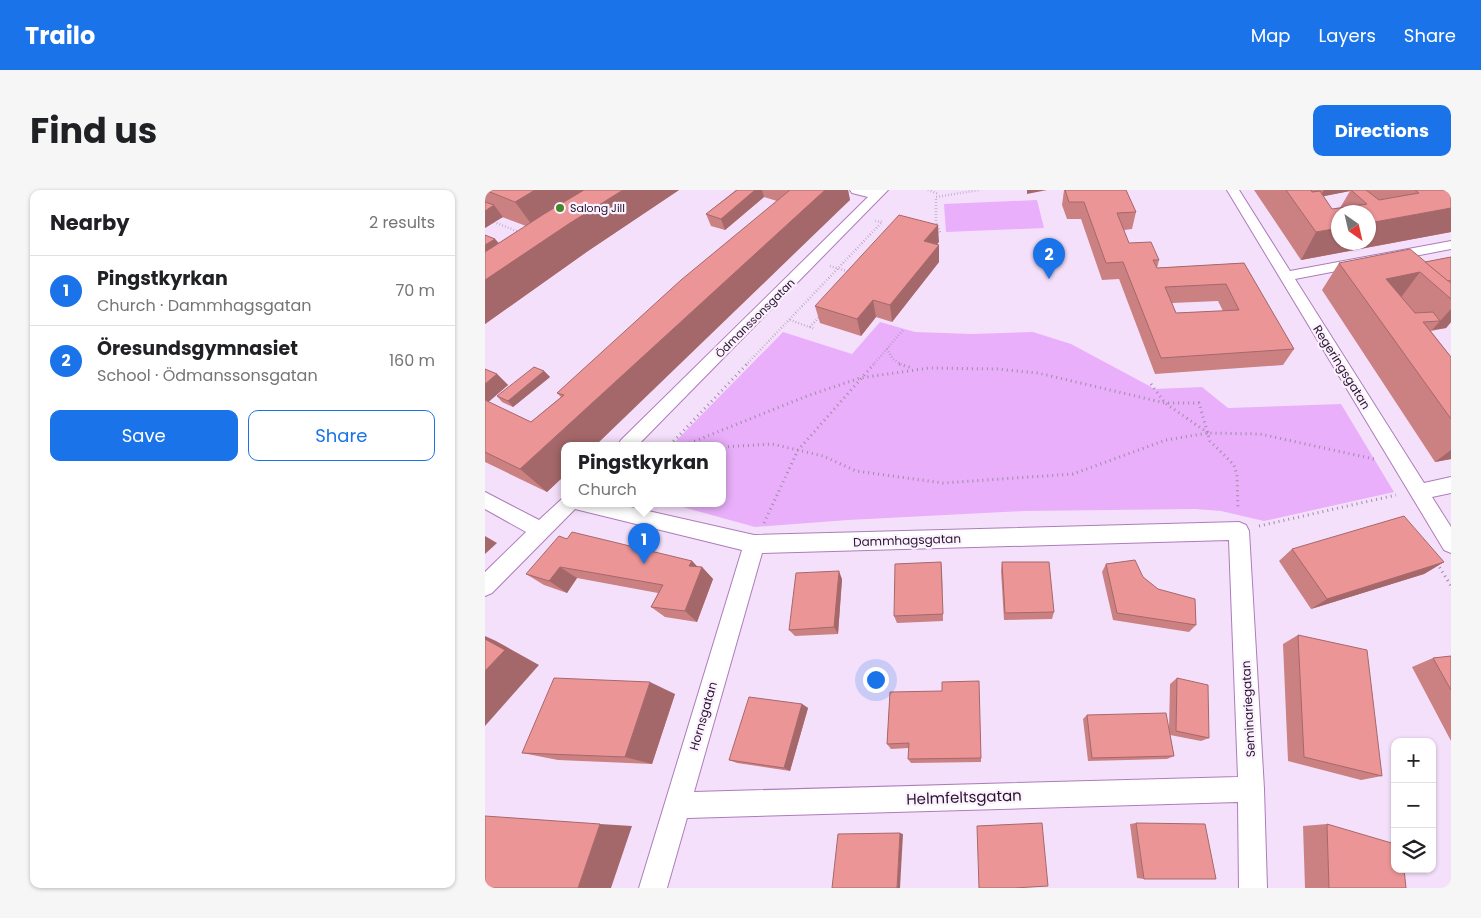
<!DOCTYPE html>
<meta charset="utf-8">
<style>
:root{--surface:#fff;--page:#f6f6f6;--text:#202124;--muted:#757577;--line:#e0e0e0;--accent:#1a73e8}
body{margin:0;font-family:Poppins,sans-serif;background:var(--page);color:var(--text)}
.controls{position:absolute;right:15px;bottom:15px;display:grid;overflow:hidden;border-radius:10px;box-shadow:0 1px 4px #0004}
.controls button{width:45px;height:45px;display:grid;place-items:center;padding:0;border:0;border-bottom:1px solid var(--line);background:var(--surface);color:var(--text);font:25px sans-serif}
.compass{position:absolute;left:846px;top:15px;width:45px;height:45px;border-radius:50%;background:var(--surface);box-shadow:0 1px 4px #0004;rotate:146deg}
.you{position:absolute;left:390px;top:489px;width:18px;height:18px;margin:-12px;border:4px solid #fff;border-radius:50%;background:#1a73e8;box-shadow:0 0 0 8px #1a73e833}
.badge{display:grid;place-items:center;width:32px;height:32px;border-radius:50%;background:var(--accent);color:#fff;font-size:16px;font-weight:700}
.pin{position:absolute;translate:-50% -41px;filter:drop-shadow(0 1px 2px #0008)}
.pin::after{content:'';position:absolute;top:26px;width:18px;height:15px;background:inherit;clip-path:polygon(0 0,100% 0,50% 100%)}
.popup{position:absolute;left:76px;top:252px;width:165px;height:65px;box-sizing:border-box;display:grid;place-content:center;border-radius:10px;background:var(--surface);filter:drop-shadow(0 1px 4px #0005);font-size:16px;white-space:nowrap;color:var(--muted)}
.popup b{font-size:19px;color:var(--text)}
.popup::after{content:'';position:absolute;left:50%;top:100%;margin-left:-10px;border:10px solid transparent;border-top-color:var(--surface)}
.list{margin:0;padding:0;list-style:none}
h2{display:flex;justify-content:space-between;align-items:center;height:65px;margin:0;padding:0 20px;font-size:21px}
h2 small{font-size:16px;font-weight:400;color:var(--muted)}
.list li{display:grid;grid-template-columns:32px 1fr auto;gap:15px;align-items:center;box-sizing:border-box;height:70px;padding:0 20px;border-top:1px solid var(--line)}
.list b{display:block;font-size:19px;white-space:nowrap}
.list p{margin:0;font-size:16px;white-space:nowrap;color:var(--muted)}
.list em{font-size:16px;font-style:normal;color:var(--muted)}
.actions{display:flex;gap:10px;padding:15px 20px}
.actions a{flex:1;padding:11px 0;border:1px solid var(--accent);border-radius:10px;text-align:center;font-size:18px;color:var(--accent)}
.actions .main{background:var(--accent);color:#fff}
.icon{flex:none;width:28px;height:28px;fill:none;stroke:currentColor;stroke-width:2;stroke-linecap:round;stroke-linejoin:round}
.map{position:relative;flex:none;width:966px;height:698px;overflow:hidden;border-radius:10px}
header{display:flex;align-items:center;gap:30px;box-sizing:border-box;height:70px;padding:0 25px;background:var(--accent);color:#fff}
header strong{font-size:24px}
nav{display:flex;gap:28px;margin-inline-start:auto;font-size:18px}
.intro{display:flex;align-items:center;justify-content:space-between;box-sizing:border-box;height:120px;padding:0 30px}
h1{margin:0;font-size:35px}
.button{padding:12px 22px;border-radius:10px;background:var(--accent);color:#fff;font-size:18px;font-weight:700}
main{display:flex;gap:30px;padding:0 30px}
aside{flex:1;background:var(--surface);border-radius:10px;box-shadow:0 1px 4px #0004}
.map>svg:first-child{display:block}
.green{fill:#e9affa}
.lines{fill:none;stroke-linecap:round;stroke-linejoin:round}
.minor-casing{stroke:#ad7cbb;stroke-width:2}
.path-far1{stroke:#9f8ba5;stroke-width:2.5;stroke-dasharray:0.5 2.5;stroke-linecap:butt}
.path{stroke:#9f8ba5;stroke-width:3;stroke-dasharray:1 4;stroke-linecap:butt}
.minor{fill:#fff;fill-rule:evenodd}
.wall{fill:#cb8082;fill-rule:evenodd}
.shaded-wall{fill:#a5686a}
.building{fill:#ec9597;stroke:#a5686a;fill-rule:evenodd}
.poi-dot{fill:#43872a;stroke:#fcf1ff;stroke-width:2}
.labels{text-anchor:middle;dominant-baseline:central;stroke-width:4.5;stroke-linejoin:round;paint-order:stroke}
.far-poi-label{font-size:11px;fill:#28152d;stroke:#fcf1ff;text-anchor:start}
.far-street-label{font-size:11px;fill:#28152d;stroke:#fcf1ff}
.street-label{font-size:12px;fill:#28152d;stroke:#fcf1ff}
.near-street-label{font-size:15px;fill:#28152d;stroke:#fcf1ff}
</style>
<header>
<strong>Trailo</strong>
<nav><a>Map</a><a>Layers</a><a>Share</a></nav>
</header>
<div class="intro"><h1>Find us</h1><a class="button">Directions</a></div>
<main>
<aside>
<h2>Nearby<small>2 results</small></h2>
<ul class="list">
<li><span class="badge">1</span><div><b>Pingstkyrkan</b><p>Church · Dammhagsgatan</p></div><em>70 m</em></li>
<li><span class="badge">2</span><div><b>Öresundsgymnasiet</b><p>School · Ödmanssonsgatan</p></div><em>160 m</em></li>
</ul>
<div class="actions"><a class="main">Save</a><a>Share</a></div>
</aside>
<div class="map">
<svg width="966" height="698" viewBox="0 0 966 698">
<rect width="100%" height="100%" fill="#f5e0fb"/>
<g class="green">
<polygon points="552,10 559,38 461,42 459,14"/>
<polygon points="395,132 430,142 487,144 548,142 586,154 670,199 717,197 743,218 856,214 909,302 779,331 736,321 710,319 539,321 363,330 270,337 183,313 238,313 238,255 187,255 298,142 367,164"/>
</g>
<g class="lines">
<g class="minor-casing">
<g id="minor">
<polygon points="365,0 403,0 153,255 133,255 136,250 383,7 367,3"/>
<polygon points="742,0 754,0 805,81 966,51 966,59 810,89 939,293 966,287 966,303 947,307 966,337 966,363 959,360"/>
<path d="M0,302L54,330L80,306V313H128L269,345L754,332L761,335L764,341L779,599L782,698H754L753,612L202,628L182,698H154L257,360L90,319L7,403L0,406V382L41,342L0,319ZM744,350L753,587L209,602L277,363Z"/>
</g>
</g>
<g class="path-far1">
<polyline points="443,0 454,4"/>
<polyline points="9,32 34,42"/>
<polyline points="455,42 451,32 451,7 494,0"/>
<polyline points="345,76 365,82"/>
<polyline points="305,130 330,139"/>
<polyline points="325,137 335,126"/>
<polyline points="402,159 408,169 417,175"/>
<polyline points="261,175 397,32 390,31"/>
<polyline points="388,175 419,139"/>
</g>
<g class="path">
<polyline points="414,174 427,178"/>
<polyline points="666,194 680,213 723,243"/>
<polyline points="185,255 262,174"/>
<polyline points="200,255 322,206 375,188 444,178 512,179 553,183 680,213 714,213 725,251 749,275 752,285 753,320"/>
<polyline points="238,257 287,254 338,266 371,281 458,293 588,284 681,250 723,243 775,244 889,269"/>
<polyline points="279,333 313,260 389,174"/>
<polyline points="774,336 911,305"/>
<polyline points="952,373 966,396"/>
</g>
<use href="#minor" class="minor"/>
</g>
<g class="wall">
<polygon points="0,0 194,0 103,61 0,134 0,45 10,49 14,53 41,36 17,27 0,38"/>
<polygon points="251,0 363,0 365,10 80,255 80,285 62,302 0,272 0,179 12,184 23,195 3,212 46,232 76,207 72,203 292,11 279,7 240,40 226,36 221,24"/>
<path d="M579,0H641L651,22L647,39L639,40L644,53L674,70L672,78L759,73L809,159L798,175L670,184L634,89L617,90L596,29H582L577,15ZM733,111L738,121L691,123L687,113Z"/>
<path d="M769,0H966V42L816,70ZM865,1L855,18L847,19L838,6Z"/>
<polygon points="454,52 451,55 454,55 454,72 407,132 391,127 376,146 335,133 330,116"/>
<polygon points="966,67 966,132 961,138 946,141 966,167 966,269 950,272 837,100 854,73 940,72"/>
<polygon points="59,181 65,187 28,217 17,212 12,206"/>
<polygon points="82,349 207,371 212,377 217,377 228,389 212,432 180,427 166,417 173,403 92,388 82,403 59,395 41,384"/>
<polygon points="807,359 959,372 939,384 826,419 794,371"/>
<polygon points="456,372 458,431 412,433 409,426"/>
<polygon points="517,372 569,422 567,429 519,430 516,381"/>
<polygon points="621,374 658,387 711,435 704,442 628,430 617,382"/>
<polygon points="357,389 353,444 310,446 304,440"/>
<polygon points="813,445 897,586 876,590 803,571 798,454"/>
<polygon points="966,466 966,551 927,477 948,468"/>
<polygon points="692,488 724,548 716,551 685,545 689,566 682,569 603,571 598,529 602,525 684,538 685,494"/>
<polygon points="405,502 496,568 496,572 426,573 423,569 424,558 406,559 402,554"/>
<polygon points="190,504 167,574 73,570 37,563"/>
<polygon points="317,514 323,518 305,581 252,573 244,570"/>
<polygon points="651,633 659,689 652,688 645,634"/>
<polygon points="842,634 921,698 820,698 818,636"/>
</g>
<g class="shaded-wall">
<polygon points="50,0 114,0 50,39 30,12"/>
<polygon points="138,0 194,0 103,61 0,134 0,90 85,33"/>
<polygon points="270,0 277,0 279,7 240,40 236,29"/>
<polygon points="340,0 363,0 365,10 111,255 80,255 80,285 62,302 35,279"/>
<polygon points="542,0 562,0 542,4"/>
<polygon points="839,0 865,0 865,1 835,7"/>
<polygon points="9,15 18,27 0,38 0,21"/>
<polygon points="966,18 966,42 816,70 831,42 854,38 854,52 884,52 884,33"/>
<polygon points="453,35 454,52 440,68 439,51"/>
<polygon points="10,49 19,60 0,72 0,55"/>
<polygon points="454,55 454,72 407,132 405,115"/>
<polygon points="935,82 914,110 901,89"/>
<polygon points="388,110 391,127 376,146 372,129"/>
<polygon points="966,119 966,132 961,138 947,140"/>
<polygon points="59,181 65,187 28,217 23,211"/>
<polygon points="12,184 23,195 0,215 0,194"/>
<polygon points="966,260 966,269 950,272"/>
<polygon points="0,346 12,353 0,364"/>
<polygon points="207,371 216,380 217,377 228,389 212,432 200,421 204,376"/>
<polygon points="456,372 457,380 458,431 458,424"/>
<polygon points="959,372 939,384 826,419 842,409"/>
<polygon points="75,377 92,388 82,403 64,391"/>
<polygon points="354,381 357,389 353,444 349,437"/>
<polygon points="0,446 11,451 54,475 0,536"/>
<polygon points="165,492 190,504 167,574 140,567"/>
<polygon points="317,514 323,518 305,581 299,578"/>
<polygon points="115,634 147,636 126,698 93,698"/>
<polygon points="415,643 418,644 415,698 412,698"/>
</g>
<g class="building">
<polygon points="0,0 50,0 30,12"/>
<polygon points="99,0 138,0 85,33 0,90 0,62 59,24"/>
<polygon points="252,0 270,0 236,29 221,24"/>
<polygon points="305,0 340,0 35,279 0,262 0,210 46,232 79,205 72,203 196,90"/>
<path d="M580,0H641L651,22L632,23L644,53L666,52L674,70H668L672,78L759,73L809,159L676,168L638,72L621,73L599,12H584ZM741,94L754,120L691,123L680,97Z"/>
<polygon points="801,0 826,0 827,2 835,1 847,19 882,14 866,0 881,0 894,10 934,3 930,0 966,0 966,18 884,33 884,22 854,22 854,38 831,42"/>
<polygon points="0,12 9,15 0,21"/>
<polygon points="414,25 453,35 439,51 454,55 405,115 388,110 372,129 330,116"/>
<polygon points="0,45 10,49 0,55"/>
<polygon points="925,59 966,93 966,109 935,82 901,89 930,123 948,122 955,131 938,132 966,167 966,229 854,73"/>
<polygon points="966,67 966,90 963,91 940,72"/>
<polygon points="49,177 59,181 23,211 12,206"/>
<polygon points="0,179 12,184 0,194"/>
<polygon points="919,326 959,372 842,409 807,359"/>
<polygon points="87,342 207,371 204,376 217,377 200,421 166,417 178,395 75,377 64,391 41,384 74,346 82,349"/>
<polygon points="650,370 658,387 673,399 710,409 711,435 632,423 621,374"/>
<polygon points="456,372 458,424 409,426 410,374"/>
<polygon points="517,372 564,372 569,422 520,423"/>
<polygon points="354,381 349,437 304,440 311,383"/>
<polygon points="813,445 882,460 897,586 819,567"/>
<polygon points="0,449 20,460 0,481"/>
<polygon points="966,466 966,500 948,468"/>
<polygon points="69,488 165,492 140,567 37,563"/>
<polygon points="692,488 723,495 724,548 691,541"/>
<polygon points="494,491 496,568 423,569 424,553 402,554 405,502 457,501 457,492"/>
<polygon points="264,507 317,514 299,578 244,570"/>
<polygon points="681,523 689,566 607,568 602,525"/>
<polygon points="0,626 115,634 93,698 0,698"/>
<polygon points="557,633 563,696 529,698 494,698 492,636"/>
<polygon points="651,633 720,634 731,689 659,689"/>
<polygon points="842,634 910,654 910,679 919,679 921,698 844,698"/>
<polygon points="415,643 412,698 347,698 353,644"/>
</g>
<circle class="poi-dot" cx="75" cy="18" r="5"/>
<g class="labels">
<g class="far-poi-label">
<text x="85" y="18">Salong Jill</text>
</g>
<g class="far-street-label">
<text transform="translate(270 128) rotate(-45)">Ödmanssonsgatan</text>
</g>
<g class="street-label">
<text transform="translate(857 177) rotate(58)">Regeringsgatan</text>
<text transform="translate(422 350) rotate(-2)">Dammhagsgatan</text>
<text transform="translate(763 519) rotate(-93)">Seminariegatan</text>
<text transform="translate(218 526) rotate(-74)">Hornsgatan</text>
</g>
<g class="near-street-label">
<text transform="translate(479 607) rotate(-2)">Helmfeltsgatan</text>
</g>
</g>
</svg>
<div class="controls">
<button>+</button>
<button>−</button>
<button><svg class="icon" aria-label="layers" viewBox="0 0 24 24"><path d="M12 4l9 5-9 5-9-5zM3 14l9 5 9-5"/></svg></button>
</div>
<svg class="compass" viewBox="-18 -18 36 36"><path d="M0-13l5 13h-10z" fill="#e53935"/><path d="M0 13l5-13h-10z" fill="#757577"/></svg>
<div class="you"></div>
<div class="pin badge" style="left:159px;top:374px">1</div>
<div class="popup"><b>Pingstkyrkan</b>Church</div>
<div class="pin badge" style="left:564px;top:89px">2</div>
</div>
</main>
